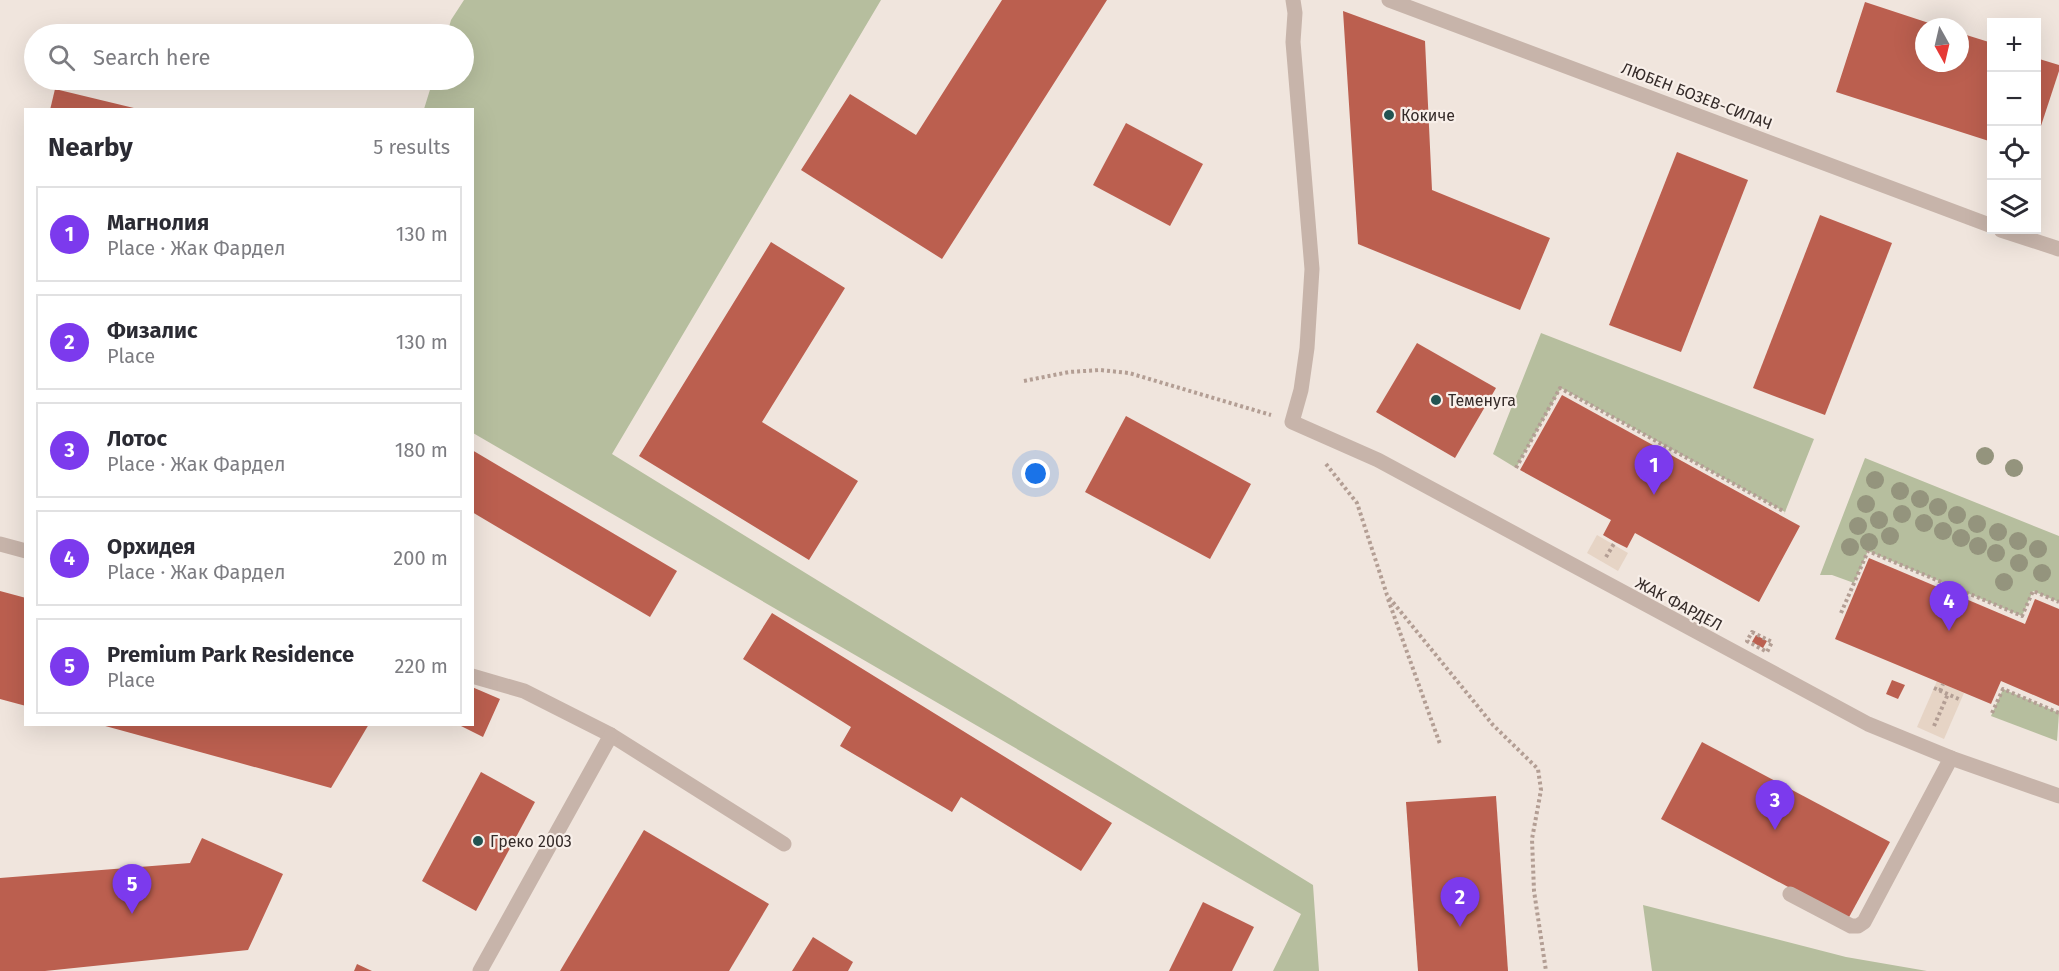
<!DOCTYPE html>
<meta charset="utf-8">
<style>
:root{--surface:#fff;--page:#f7f7f7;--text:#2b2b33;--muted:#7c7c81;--line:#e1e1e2;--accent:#7c3aed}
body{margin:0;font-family:"Fira Sans",sans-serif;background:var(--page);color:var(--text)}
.controls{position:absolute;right:18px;top:18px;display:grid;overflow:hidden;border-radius:0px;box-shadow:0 6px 24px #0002}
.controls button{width:54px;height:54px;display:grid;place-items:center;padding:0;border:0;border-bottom:2px solid var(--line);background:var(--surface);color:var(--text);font:30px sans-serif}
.compass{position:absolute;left:1915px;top:18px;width:54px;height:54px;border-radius:50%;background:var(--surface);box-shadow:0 6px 24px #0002;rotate:172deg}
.you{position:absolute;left:1036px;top:474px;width:21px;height:21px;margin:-15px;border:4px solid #fff;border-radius:50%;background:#1a73e8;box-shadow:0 0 0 9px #1a73e833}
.badge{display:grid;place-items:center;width:39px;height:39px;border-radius:50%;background:var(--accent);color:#fff;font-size:20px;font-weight:700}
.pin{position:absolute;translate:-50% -50px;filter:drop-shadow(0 2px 3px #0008)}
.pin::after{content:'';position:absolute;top:32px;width:21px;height:18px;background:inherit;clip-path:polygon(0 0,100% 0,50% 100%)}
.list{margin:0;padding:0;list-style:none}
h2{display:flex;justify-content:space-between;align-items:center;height:78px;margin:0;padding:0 24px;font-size:26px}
h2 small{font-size:20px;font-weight:400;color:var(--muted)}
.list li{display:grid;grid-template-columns:39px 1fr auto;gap:18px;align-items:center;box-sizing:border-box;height:96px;margin:0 12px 12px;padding:0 12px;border:2px solid var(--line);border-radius:0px}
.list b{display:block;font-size:22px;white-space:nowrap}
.list p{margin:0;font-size:20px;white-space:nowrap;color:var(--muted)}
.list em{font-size:20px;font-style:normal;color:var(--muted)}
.icon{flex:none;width:33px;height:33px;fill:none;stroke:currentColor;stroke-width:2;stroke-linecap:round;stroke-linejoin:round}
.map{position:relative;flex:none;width:2059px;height:971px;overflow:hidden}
.search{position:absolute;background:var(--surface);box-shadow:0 6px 24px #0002;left:24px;top:24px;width:450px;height:66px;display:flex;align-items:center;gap:15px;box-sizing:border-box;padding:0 21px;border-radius:33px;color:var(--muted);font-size:22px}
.panel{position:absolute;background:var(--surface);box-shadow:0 6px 24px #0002;left:24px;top:108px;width:450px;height:618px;border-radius:0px}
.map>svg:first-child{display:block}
.green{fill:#b6be9e}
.plaza{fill:#e6d4c5}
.building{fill:#bb5f4f}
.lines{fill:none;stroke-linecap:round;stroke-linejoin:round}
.path{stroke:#b39e94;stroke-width:4;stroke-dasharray:3 3;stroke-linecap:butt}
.minor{stroke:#c7b4aa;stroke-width:15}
.tree{fill:#94947d}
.poi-dot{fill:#225351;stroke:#f8efe9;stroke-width:2}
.labels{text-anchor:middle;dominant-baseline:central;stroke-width:4.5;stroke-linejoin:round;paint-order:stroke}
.street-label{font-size:16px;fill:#352b29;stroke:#f8efe9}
.poi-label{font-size:16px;fill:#352b29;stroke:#f8efe9;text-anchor:start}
</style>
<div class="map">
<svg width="2059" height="971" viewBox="0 0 2059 971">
<rect width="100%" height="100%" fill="#f0e5dd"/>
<g class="green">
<polygon points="464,0 881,0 612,454 1313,885 1319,971 1273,971 1301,914 473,433 472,110 424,109 433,80 464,80 464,34 447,34 451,20"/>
<polygon points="1541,333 1814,439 1785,512 1561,388 1516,468 1493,454"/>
<polygon points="1865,458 2059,536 2059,602 2033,591 2022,616 1868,551 1854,583 1832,575 1820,575"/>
<polygon points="2003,689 2059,713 2057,741 1991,716"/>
<polygon points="1643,905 1846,957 1927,971 1652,971"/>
</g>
<g class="plaza">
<polygon points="1597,535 1628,553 1618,571 1587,553"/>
<polygon points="1937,681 1964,693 1944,739 1917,727"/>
</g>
<g class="building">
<polygon points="1002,0 1107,0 942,259 801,170 850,94 916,135"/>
<polygon points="1865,2 1941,27 1924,27 1924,63 1960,63 1960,33 1992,43 1992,142 1836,92"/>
<polygon points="1343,11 1425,41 1432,190 1550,238 1520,310 1358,244"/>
<polygon points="2036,58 2059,65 2059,71 2037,138"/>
<polygon points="55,89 138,109 137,110 50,110"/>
<polygon points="1126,123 1203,164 1170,226 1093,185"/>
<polygon points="1677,152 1748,180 1681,352 1609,325"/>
<polygon points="1820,215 1892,243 1825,415 1753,388"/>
<polygon points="771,242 845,288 762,422 858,481 809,560 639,456"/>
<polygon points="1417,343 1496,388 1455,458 1376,412"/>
<polygon points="1562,395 1800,526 1759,602 1635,533 1627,548 1615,542 1603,535 1611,520 1520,470"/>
<polygon points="1126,416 1251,484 1210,559 1085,492"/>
<polygon points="472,450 677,571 650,617 472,512"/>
<polygon points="1869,558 2025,624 2035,599 2059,609 2059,706 2001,681 1991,704 1835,639"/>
<polygon points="0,591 26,598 26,706 0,699"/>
<polygon points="772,613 1112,823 1081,871 961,797 952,812 840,746 851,727 743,659"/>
<polygon points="1756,635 1767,641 1763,648 1752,642"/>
<polygon points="1892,680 1905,685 1898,699 1886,694"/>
<polygon points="472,687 500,699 483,737 457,724 472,724"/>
<polygon points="98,724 369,724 331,788"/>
<polygon points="1702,742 1890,842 1848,919 1661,819"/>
<polygon points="481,772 535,802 476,911 422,881"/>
<polygon points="1496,796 1508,971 1418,971 1406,802"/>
<polygon points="644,830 769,904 729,971 560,971"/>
<polygon points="202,838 283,874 248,950 45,971 0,971 0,878 190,863"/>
<polygon points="1203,902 1254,927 1232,971 1169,971"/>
<polygon points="813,937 853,962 848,971 792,971"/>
<polygon points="357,964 372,971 354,971"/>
</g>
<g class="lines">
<g class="path">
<polyline points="1024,381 1069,372 1100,370 1129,373 1271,415"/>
<polyline points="1326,464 1357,503 1387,595 1493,725 1538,769 1541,790 1532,839 1534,891 1546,971"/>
<polyline points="1516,468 1560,388 1785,512"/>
<polyline points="1606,557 1615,542"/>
<polyline points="1388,599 1440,744"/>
<polyline points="1841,613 1868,551 2022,616 2033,591 2059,602"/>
<polygon points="1752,632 1772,642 1767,652 1747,641"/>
<polyline points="1934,688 1961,700"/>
<polyline points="1940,691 1943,684"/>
<polyline points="1992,713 2003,689 2059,713"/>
<polyline points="1934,726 1948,694"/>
</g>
<g class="minor">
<polyline points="1293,0 1295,13 1293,42 1312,269 1307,348 1301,390 1292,422 1378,460 1868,724 1951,758 2059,796"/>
<polyline points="1389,0 1992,226"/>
<polyline points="2001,230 2059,249"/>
<polyline points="0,544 26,551"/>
<polyline points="472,676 524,691 611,735 784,844"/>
<polyline points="1790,894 1851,926 1858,926 1864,922 1951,758"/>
<polyline points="480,971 611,735"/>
</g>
</g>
<g class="tree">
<circle cx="1985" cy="456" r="9"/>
<circle cx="2014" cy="468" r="9"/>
<circle cx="1875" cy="480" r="9"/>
<circle cx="1900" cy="491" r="9"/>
<circle cx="1920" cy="499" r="9"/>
<circle cx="1866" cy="504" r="9"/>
<circle cx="1938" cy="507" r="9"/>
<circle cx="1902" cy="514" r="9"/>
<circle cx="1957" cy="515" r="9"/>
<circle cx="1879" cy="520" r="9"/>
<circle cx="1924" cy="523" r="9"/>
<circle cx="1977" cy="524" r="9"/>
<circle cx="1858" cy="526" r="9"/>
<circle cx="1943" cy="531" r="9"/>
<circle cx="1998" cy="532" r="9"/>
<circle cx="1890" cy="536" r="9"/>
<circle cx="1961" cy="538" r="9"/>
<circle cx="2018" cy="541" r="9"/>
<circle cx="1869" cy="542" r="9"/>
<circle cx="1978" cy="546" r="9"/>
<circle cx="1850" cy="547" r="9"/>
<circle cx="2038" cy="549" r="9"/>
<circle cx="1996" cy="553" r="9"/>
<circle cx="2019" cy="563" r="9"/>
<circle cx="2042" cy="573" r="9"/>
<circle cx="2004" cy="582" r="9"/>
</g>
<g class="poi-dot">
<circle cx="1389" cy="115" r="6"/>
<circle cx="1436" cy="400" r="6"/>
<circle cx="478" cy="841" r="6"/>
</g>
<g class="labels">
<g class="street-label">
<text transform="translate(1697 96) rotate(21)">ЛЮБЕН БОЗЕВ-СИЛАЧ</text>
<text transform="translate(1679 604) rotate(28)">ЖАК ФАРДЕЛ</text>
</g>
<g class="poi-label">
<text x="1401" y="115">Кокиче</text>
<text x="1448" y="400">Теменуга</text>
<text x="490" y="841">Греко 2003</text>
</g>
</g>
</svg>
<div class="controls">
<button>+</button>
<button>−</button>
<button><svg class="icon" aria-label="locate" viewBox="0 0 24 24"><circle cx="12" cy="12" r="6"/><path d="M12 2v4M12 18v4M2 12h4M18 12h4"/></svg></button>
<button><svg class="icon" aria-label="layers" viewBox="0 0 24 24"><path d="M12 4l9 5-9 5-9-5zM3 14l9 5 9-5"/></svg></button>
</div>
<svg class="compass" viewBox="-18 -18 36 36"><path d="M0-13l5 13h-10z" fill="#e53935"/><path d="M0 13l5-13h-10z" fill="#7c7c81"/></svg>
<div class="you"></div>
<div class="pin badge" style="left:1654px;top:495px">1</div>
<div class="pin badge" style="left:1460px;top:927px">2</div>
<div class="pin badge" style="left:1775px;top:830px">3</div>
<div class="pin badge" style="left:1949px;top:631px">4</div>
<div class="pin badge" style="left:132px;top:914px">5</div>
<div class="search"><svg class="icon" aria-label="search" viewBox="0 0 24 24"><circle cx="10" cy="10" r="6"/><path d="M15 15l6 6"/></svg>Search here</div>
<section class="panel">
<h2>Nearby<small>5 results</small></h2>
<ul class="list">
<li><span class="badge">1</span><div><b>Магнолия</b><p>Place · Жак Фардел</p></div><em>130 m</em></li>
<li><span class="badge">2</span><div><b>Физалис</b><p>Place</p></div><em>130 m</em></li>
<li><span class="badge">3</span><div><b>Лотос</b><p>Place · Жак Фардел</p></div><em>180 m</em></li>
<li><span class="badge">4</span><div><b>Орхидея</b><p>Place · Жак Фардел</p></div><em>200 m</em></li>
<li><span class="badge">5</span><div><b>Premium Park Residence</b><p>Place</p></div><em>220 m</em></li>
</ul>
</section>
</div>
